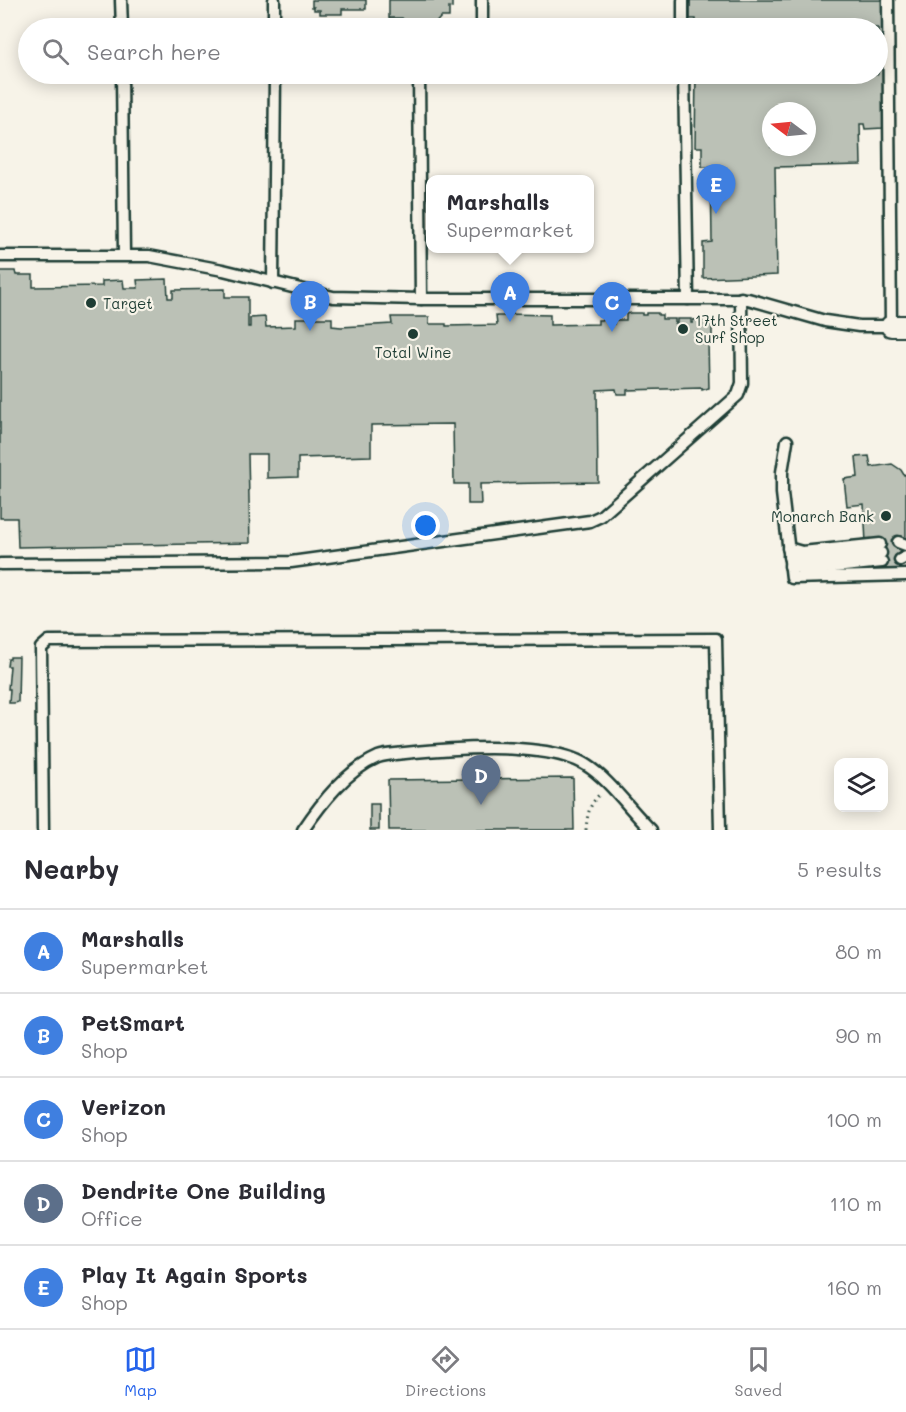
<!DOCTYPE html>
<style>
:root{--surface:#fff;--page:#f2f2f3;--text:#2b2b33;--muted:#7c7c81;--line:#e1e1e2;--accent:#2563eb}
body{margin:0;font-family:Mali,sans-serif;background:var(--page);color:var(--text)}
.controls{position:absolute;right:18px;bottom:18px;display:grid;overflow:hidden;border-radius:12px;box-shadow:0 3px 15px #0003}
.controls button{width:54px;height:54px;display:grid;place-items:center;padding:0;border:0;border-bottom:2px solid var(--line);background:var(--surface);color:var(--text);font:30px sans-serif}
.compass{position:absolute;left:762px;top:102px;width:54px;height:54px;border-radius:50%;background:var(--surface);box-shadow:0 3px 15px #0003;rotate:286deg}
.you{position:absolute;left:426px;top:526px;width:21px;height:21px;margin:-15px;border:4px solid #fff;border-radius:50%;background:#1a73e8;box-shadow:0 0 0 9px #1a73e833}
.badge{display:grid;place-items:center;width:39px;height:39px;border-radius:50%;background:var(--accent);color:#fff;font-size:20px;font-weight:700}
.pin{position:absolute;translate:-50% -50px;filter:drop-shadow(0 2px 3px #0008)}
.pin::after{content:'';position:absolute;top:32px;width:21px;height:18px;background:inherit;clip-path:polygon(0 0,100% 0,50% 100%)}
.popup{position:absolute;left:426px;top:175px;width:168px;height:78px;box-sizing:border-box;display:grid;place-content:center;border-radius:12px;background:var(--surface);filter:drop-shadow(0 2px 4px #0005);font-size:20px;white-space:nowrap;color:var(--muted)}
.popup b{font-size:22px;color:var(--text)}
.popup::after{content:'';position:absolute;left:50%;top:100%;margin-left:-12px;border:12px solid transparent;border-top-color:var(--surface)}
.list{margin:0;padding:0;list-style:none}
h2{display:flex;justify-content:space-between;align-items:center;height:78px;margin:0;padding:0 24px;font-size:26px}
h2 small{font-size:20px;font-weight:400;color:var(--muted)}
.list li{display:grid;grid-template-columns:39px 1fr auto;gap:18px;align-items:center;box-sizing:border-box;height:84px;padding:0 24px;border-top:2px solid var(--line)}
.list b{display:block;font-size:22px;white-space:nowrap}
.list p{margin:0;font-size:20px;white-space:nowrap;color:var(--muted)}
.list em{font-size:20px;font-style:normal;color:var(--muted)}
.icon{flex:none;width:33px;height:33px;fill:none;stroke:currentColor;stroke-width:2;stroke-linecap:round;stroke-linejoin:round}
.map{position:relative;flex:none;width:906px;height:830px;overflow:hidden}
.search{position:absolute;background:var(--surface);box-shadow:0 3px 15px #0003;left:18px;right:18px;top:18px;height:66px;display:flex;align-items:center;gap:15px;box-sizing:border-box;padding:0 21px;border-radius:33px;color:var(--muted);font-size:22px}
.sheet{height:498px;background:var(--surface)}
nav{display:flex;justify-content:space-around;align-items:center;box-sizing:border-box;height:84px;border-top:2px solid var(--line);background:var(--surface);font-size:16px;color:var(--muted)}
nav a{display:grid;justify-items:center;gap:3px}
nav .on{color:var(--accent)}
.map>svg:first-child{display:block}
.building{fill:#bbc1b6;stroke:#1f3d34;stroke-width:1.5;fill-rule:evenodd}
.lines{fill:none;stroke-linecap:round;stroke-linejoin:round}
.service-casing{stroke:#1f3d34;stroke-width:15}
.minor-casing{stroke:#1f3d34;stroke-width:24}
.path{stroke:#1f3d34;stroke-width:3;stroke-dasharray:1.5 4.5;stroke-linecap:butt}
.service{stroke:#f7f3e8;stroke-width:10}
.minor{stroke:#f7f3e8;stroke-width:20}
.poi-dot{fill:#1f3d34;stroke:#f7f3e8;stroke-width:2}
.labels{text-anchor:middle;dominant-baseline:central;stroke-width:4.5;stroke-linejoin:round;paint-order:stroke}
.poi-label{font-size:15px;fill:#1f3d34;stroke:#f7f3e8;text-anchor:start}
</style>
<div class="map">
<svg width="906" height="830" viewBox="0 0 906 830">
<rect width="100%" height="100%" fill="#f7f3e8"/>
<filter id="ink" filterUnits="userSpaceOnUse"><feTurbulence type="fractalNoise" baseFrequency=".0167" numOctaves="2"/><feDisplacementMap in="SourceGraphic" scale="12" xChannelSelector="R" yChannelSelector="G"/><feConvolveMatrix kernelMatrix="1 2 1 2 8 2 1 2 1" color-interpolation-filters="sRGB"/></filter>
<g filter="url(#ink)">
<g class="building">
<polygon points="312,0 366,0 366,9 342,9 342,14 320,14 320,10 314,10 314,7 312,7"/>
<polygon points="389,0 449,0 452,1 452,8 449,7 449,17 441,17 432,27 412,27 402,18 389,18"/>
<path d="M690,0H882L884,124H883V128L865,129L864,124H860L861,165L775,167L777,275L703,278V243L712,242L711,167H702V147H695L696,74H878V28H696V19H690ZM771,111H807V147H771Z"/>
<polygon points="0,271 15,271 16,275 33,275 33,287 102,286 102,281 123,280 124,288 138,288 137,280 167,279 168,298 173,298 173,290 225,289 225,297 248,297 248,327 250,327 250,318 265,317 266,327 296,326 296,318 332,318 332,326 341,327 392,324 391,317 429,317 429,324 446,324 446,326 497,325 496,316 507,316 507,314 550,315 550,325 598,324 598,320 610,320 610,324 614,324 614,320 626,320 626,314 630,313 642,313 642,315 646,315 646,313 658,313 658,315 662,315 662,319 675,319 675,323 677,323 677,319 691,319 691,323 693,323 693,320 707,319 707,323 712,325 712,338 708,342 709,388 702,390 702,388 627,390 627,394 617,394 616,389 597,390 598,482 480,484 481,504 468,504 468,484 454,484 453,424 371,425 371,456 298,458 298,477 267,478 267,454 248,454 250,543 18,547 17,518 0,518"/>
<polygon points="869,456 871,467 892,464 901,470 904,475 906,474 906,538 898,539 901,570 883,572 879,541 866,543 864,504 847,506 844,479 858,477 856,457"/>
<polygon points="10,657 19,657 18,702 14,703 9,703 10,689 8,689 10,666 7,666 8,659 10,659"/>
<polygon points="573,778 574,830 389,830 388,780"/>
<rect x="370" y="804" width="9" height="26"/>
</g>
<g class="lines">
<g class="service-casing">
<g id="service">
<polyline points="121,0 122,28"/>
<polyline points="274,0 274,28"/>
<polyline points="482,0 482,28"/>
<polyline points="683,0 683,28"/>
<polyline points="122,74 124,255"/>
<polyline points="419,74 421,299"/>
<polyline points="684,74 688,299"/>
<polyline points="0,256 149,256 223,270 333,297 421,299 748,299 825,321 859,326 891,326 888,0"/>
<polyline points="273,283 275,74"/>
<polyline points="787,441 782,472 782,493 792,578 906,575"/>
<polyline points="898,542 906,545"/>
<polyline points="788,548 802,552 880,544"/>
<polyline points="789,557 805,561 881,553"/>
<polyline points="900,560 906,557"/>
<polyline points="0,564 291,562 590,521 601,516 738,395 742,383 741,298"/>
<polyline points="790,566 806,570 882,562"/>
<polyline points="43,830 41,648 49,641 716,639 720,830"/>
<path d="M303,830C322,802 346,771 378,757C386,754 397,754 405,753C445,749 498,745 538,751C555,753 572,756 586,765C609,779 631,811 651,830"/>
</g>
</g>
<g class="minor-casing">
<polyline id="minor" points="891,326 906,326"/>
</g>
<path class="path" d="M586,830C587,816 589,804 600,794"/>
<use href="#service" class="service"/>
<use href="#minor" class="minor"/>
</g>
</g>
<g class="poi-dot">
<circle cx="91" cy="303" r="6"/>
<circle cx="683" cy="329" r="6"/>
<circle cx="413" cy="334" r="6"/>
<circle cx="886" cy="516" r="6"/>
</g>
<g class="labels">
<g class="poi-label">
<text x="103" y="303">Target</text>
<text x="695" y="320">17th Street<tspan x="695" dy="17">Surf Shop</tspan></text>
<text x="413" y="352" text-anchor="middle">Total Wine</text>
<text x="874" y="516" text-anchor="end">Monarch Bank</text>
</g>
</g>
</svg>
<div class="controls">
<button><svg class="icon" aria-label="layers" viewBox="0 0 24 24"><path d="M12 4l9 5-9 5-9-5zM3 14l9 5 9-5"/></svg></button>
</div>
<svg class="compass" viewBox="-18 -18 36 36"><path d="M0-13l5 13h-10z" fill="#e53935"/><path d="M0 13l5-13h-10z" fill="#7c7c81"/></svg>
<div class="you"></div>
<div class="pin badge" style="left:510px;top:322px;background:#3f7fe0">A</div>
<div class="popup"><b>Marshalls</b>Supermarket</div>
<div class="pin badge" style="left:310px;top:331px;background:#3f7fe0">B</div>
<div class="pin badge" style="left:612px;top:332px;background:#3f7fe0">C</div>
<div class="pin badge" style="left:481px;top:805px;background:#5c6f8a">D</div>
<div class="pin badge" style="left:716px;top:214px;background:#3f7fe0">E</div>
<div class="search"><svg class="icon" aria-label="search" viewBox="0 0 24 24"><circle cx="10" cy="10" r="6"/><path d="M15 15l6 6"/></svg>Search here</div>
</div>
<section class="sheet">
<h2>Nearby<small>5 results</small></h2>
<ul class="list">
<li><span class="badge" style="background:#3f7fe0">A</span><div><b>Marshalls</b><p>Supermarket</p></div><em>80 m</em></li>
<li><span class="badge" style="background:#3f7fe0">B</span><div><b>PetSmart</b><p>Shop</p></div><em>90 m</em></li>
<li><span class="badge" style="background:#3f7fe0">C</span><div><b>Verizon</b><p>Shop</p></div><em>100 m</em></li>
<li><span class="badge" style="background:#5c6f8a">D</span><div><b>Dendrite One Building</b><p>Office</p></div><em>110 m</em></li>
<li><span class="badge" style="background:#3f7fe0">E</span><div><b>Play It Again Sports</b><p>Shop</p></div><em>160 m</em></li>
</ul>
</section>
<nav>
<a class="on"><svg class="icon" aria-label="map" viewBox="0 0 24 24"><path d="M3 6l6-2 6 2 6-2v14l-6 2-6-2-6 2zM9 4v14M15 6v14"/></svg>Map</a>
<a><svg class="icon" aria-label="directions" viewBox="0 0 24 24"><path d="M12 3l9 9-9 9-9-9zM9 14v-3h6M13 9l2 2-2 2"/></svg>Directions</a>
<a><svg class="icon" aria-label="saved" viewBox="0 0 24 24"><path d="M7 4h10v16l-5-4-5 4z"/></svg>Saved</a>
</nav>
